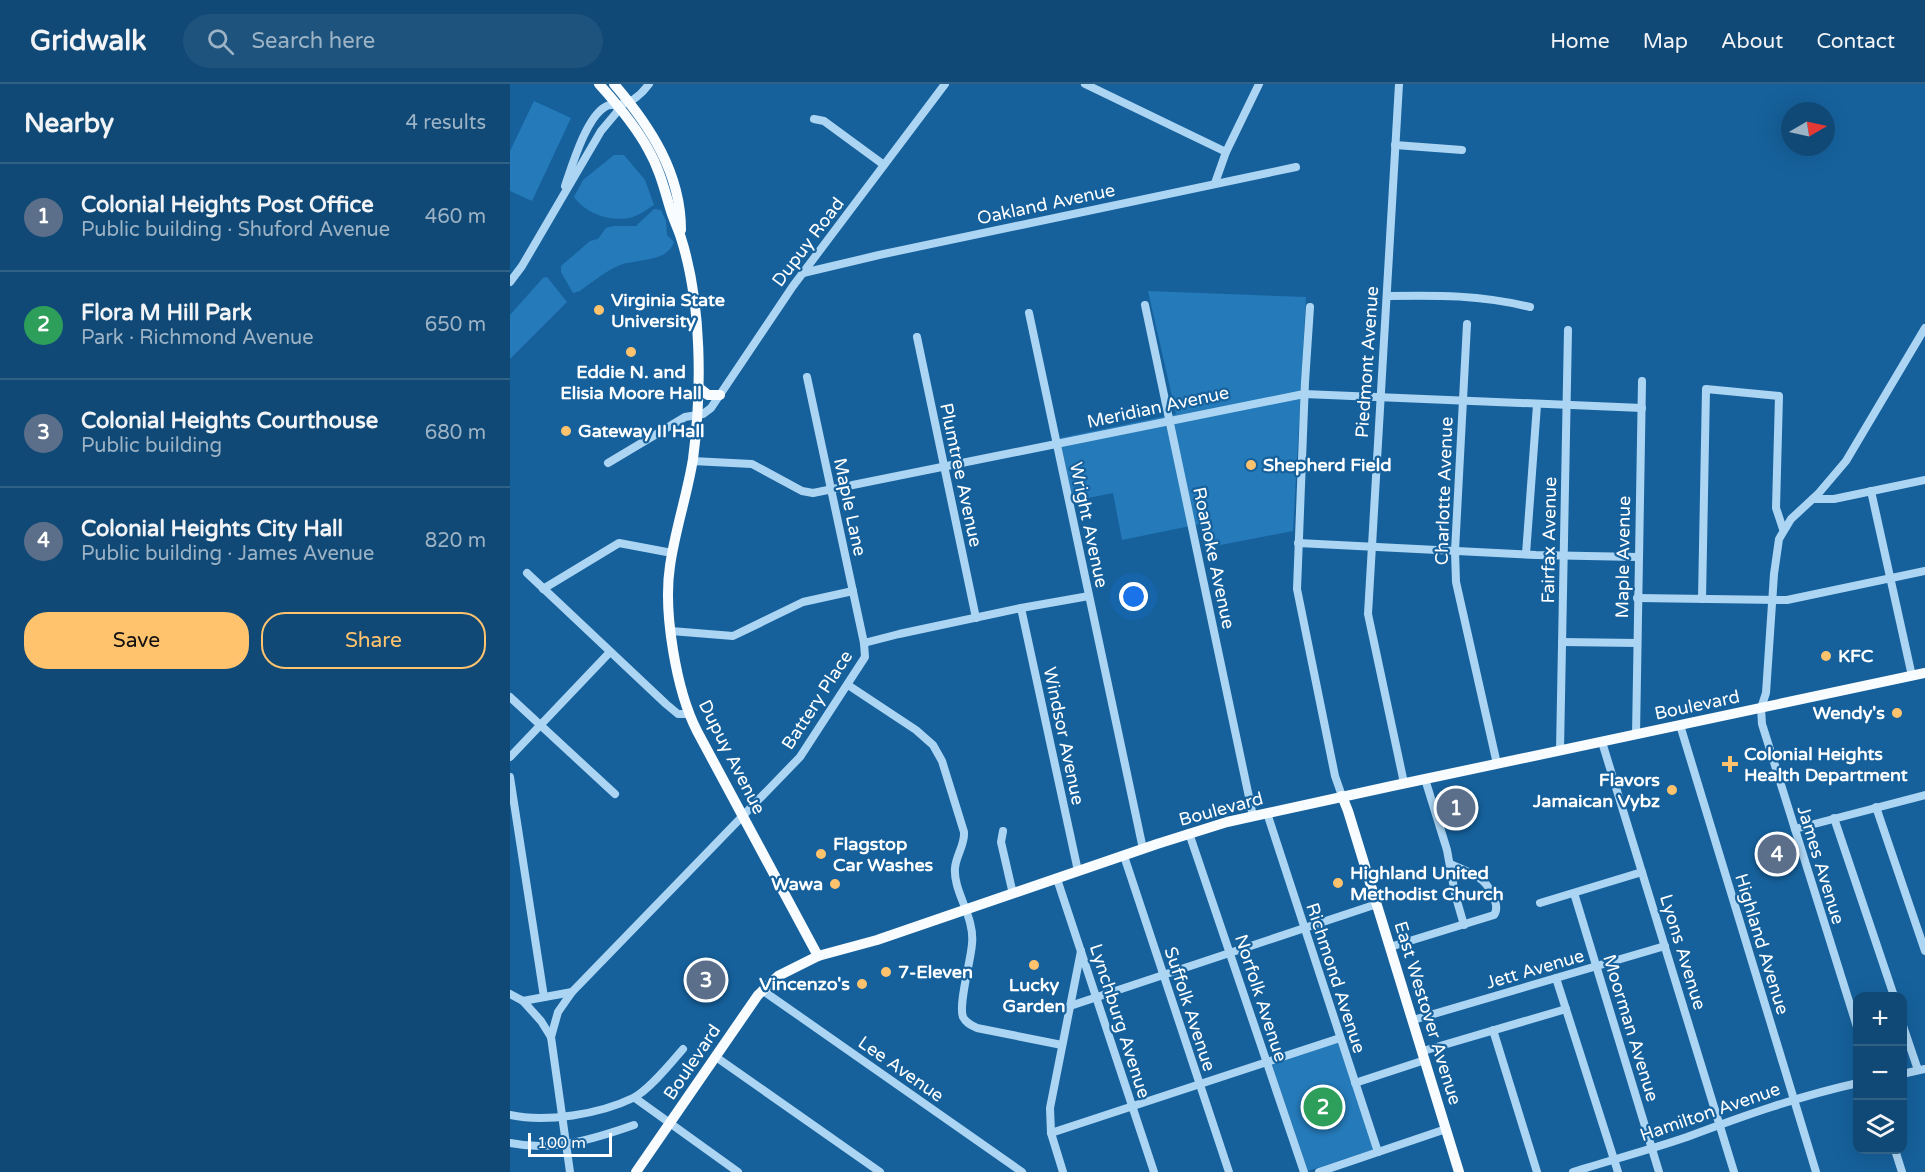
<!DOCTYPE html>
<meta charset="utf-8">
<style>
:root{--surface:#104975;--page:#1e537d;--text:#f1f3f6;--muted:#9cb2c5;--line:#306187;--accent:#ffc36e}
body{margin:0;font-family:"Varela Round",sans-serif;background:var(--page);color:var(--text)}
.controls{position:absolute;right:18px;bottom:18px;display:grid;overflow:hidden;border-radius:12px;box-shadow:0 6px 24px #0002}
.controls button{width:54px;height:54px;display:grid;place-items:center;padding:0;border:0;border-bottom:2px solid var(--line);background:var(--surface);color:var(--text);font:30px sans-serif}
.compass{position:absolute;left:1271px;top:18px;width:54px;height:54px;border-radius:50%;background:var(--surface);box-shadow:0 6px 24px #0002;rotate:81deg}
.scale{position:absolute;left:18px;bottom:15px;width:84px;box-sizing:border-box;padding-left:6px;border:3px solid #fff;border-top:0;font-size:16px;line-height:21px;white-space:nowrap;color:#fff;-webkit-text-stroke:4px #16619c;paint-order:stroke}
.you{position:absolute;left:624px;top:513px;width:21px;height:21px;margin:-15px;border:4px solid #fff;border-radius:50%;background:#1a73e8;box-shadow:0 0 0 9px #1a73e833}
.badge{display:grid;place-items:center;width:39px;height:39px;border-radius:50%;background:var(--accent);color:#fff;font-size:20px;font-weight:700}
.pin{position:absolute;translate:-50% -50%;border:3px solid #fff;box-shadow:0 2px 6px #0006}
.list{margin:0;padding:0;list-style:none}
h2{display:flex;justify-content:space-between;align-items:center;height:78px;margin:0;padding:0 24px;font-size:26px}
h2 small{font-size:20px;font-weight:400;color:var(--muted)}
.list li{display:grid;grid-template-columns:39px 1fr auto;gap:18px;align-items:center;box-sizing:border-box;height:108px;padding:0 24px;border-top:2px solid var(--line)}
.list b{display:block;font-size:22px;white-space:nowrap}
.list p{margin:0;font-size:20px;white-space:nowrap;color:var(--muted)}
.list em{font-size:20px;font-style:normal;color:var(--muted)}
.actions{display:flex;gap:12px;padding:18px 24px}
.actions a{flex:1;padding:14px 0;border:2px solid var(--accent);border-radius:24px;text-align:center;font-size:21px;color:var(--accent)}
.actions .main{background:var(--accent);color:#111}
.icon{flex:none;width:33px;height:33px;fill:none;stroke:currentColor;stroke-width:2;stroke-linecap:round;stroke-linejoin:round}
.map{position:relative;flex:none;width:1415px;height:1088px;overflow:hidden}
header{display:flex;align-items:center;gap:36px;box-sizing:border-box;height:84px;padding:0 30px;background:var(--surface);border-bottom:2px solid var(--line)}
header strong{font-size:28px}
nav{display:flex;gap:33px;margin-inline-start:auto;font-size:21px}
.search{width:420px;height:54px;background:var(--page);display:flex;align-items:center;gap:15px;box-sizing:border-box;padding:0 21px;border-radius:33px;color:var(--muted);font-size:22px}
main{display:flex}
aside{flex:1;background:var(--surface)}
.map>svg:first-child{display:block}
.green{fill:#257ab9}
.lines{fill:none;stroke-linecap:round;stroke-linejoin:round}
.minor{stroke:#acd5f3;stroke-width:8}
.major{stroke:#f8fcff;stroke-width:10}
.poi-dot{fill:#ffc36e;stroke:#16619c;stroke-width:2}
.labels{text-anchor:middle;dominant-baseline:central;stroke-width:4.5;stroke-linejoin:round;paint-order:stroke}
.street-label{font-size:18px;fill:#fff;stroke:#16619c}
.poi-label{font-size:18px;font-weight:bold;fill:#fff;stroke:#16619c;text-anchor:start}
</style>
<header>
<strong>Gridwalk</strong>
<div class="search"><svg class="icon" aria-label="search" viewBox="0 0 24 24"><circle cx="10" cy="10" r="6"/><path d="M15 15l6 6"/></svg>Search here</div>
<nav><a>Home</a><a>Map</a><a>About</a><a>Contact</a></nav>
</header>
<main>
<aside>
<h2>Nearby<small>4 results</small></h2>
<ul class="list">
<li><span class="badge" style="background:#5c6f8a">1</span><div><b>Colonial Heights Post Office</b><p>Public building · Shuford Avenue</p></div><em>460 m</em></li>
<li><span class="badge" style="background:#2e9e5b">2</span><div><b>Flora M Hill Park</b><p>Park · Richmond Avenue</p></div><em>650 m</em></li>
<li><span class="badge" style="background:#5c6f8a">3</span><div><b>Colonial Heights Courthouse</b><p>Public building</p></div><em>680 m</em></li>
<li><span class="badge" style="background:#5c6f8a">4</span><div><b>Colonial Heights City Hall</b><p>Public building · James Avenue</p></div><em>820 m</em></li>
</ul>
<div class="actions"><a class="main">Save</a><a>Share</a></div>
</aside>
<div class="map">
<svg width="1415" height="1088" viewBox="0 0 1415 1088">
<rect width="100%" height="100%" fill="#16619c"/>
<g class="green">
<polygon points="24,17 61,34 22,117 0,107 0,67"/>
<path d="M104,71H114L135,96L144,121C137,125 131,130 123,133C102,139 76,130 64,113L73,96Z"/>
<path d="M144,125L151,126L156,137L157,151L164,158C156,179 130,174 110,181C96,187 82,198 70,207L63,209L51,188V182L80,157L88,155L96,144L104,142H126Z"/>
<polygon points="37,193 57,218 0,275 0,231 33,194"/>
<polygon points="638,207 796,213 783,447 695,464 690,440 612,456 603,409 563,417 550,354 666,330"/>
<polygon points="829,958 865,1065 798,1087 762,981"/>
</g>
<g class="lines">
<g class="minor">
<polyline points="575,0 716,68"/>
<polyline points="889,0 858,530 894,699"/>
<polyline points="304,35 314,37 374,81"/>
<polyline points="885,61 952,66"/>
<polyline points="705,99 716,68 749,0"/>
<path d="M55,102C62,82 76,34 95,23C100,19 103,22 109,21C121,19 132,10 139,0"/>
<polyline points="293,189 369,171 786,83"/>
<polyline points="0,198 12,182 91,47 107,28 108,22"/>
<path d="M877,212C928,211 971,211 1020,223"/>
<polyline points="635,221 743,732"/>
<polyline points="800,223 795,298 787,505 825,692 832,712"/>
<polyline points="519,229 633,765"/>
<polyline points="957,240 945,467 946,498 987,680"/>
<polyline points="407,253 466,534"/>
<polyline points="182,377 242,380 292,407 303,409 794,310 1132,324"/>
<polyline points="98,379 175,333 193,330 201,324 283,202 435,0"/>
<polyline points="1361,407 1402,592"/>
<polyline points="1303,415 1324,415 1415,396"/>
<polyline points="788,459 1026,471 1128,473"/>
<polyline points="1016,470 1027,321"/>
<polyline points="17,489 156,620 168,630 179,630"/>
<polyline points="33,505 109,459 162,469"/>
<polyline points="1127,514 1277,516 1415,487"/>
<polyline points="1192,515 1196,305 1269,312 1266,424 1273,445"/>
<polyline points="511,524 568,787"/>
<polyline points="161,547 223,552 293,518 343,507"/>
<polyline points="1052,558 1127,559"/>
<polyline points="354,559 389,550 511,524 579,512"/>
<path d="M338,601L406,646L423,661L432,677L454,748C455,761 446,771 445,784C443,808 465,832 462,860C461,876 448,921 453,933C456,939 461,941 467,944L552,961"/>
<polyline points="0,613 105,710"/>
<polyline points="1170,641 1306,1088"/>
<polyline points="1126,651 1132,297"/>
<polyline points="1092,658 1224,1088"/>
<polyline points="1050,666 1058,246"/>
<polyline points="0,673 100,568"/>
<polyline points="0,693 34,913"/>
<polyline points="915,695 937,766 945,810 954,841"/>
<polyline points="1366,723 1415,867"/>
<polyline points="757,729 868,1068"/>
<polyline points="1324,734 1384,912"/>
<polyline points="1285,745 1415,711"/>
<polyline points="493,747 491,758 503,810"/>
<polyline points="679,749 794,1088"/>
<polyline points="614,772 719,1088"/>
<polyline points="547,795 644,1088"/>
<polyline points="1064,809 1149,1088"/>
<polyline points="1030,819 1132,788"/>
<path d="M880,863L984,831C988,825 986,819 983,812C975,792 959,788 940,780"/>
<polyline points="1046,894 1108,1088"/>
<polyline points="252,906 512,1088"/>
<polyline points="0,910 13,917 62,908 290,673 355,573 354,559 297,293"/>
<polyline points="13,917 31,937 41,953 60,1088"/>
<polyline points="560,922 867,820"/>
<polyline points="903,936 1155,862"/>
<polyline points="1392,939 1408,986"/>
<polyline points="983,946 1027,1088"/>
<polyline points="1348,946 1252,640 1251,624 1256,609 1264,490 1269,455 1281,435 1308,410 1336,377 1415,244"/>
<polyline points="41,953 48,928 62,908"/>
<polyline points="913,967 1056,925"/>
<polyline points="206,973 370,1088"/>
<polyline points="1392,990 1415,985"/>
<polyline points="845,999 915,976"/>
<polyline points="125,1014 228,1088"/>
<path d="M0,1031C36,1039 90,1030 123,1014C139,1006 161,979 173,965"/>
<polyline points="541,1049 830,954"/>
<path d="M0,1059C43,1068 84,1055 124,1041"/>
<polyline points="1385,1066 1392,1088"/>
<polyline points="553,1088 541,1049 540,1024 571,867"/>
<polyline points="809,1088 936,1045"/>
<path d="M1063,1088C1101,1076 1139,1066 1177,1053C1233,1032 1289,1012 1348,999"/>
</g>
<g class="major">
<path d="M89,0C107,20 125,41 138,65C149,84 154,104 160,124C163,135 168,144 171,154C192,220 192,307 183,375C177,412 165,446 160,482C153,527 166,606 187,647L308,872"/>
<path d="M104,0C140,42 171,89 171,146"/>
<polyline points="188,303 198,311 210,311"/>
<polyline points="832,712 838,727 949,1088"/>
<polyline points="126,1088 248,911 268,892 308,872 367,856 647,760 717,738 882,702 1415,589"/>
</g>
</g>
<g class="poi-dot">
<circle cx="89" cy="226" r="6"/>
<circle cx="121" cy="268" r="6"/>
<circle cx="56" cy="347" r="6"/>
<circle cx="741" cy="381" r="6"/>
<circle cx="1316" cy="572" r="6"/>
<circle cx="1387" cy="629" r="6"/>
<path d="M1217 671h6v6h6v6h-6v6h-6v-6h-6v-6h6z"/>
<circle cx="1162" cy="706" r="6"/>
<circle cx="311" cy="770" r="6"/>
<circle cx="828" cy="799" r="6"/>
<circle cx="325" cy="800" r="6"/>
<circle cx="524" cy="881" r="6"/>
<circle cx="376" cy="888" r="6"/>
<circle cx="352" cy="900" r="6"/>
</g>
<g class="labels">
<g class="street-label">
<text transform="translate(536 120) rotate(-12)">Oakland Avenue</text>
<text transform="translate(298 158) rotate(-53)">Dupuy Road</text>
<text transform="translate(857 278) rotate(-86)">Piedmont Avenue</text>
<text transform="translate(648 323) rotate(-12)">Meridian Avenue</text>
<text transform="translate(451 391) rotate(78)">Plumtree Avenue</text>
<text transform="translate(934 407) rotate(-88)">Charlotte Avenue</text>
<text transform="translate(340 423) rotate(78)">Maple Lane</text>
<text transform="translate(579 441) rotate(78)">Wright Avenue</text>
<text transform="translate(1039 456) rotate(-89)">Fairfax Avenue</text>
<text transform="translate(1113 473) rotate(-89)">Maple Avenue</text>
<text transform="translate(704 474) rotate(78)">Roanoke Avenue</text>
<text transform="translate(307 616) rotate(-57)">Battery Place</text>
<text transform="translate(1187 621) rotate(-12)">Boulevard</text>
<text transform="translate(554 652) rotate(78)">Windsor Avenue</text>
<text transform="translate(222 673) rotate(63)">Dupuy Avenue</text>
<text transform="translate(711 725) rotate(-15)">Boulevard</text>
<text transform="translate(1311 781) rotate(73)">James Avenue</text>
<text transform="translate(1252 860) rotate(73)">Highland Avenue</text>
<text transform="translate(1173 868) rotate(73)">Lyons Avenue</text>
<text transform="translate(1025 885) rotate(-16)">Jett Avenue</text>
<text transform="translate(826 894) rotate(72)">Richmond Avenue</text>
<text transform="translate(751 914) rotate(72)">Norfolk Avenue</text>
<text transform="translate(680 925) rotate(72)">Suffolk Avenue</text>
<text transform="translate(918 929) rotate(73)">East Westover Avenue</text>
<text transform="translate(610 937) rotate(72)">Lynchburg Avenue</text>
<text transform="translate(1121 944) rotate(73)">Moorman Avenue</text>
<text transform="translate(182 978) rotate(-56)">Boulevard</text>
<text transform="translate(391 985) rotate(35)">Lee Avenue</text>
<text transform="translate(1200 1028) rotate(-19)">Hamilton Avenue</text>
</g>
<g class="poi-label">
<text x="101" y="216">Virginia State<tspan x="101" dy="21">University</tspan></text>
<text x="121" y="288" text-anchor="middle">Eddie N. and<tspan x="121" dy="21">Elisia Moore Hall</tspan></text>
<text x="68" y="347">Gateway II Hall</text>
<text x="753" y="381">Shepherd Field</text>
<text x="1328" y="572">KFC</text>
<text x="1375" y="629" text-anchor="end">Wendy's</text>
<text x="1234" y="670">Colonial Heights<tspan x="1234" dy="21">Health Department</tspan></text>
<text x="1150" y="696" text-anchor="end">Flavors<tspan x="1150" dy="21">Jamaican Vybz</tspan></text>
<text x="323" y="760">Flagstop<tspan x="323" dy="21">Car Washes</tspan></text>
<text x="840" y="789">Highland United<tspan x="840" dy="21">Methodist Church</tspan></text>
<text x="313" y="800" text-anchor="end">Wawa</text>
<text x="388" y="888">7-Eleven</text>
<text x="340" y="900" text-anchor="end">Vincenzo's</text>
<text x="524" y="901" text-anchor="middle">Lucky<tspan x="524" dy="21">Garden</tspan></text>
</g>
</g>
</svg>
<div class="controls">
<button>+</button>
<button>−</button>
<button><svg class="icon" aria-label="layers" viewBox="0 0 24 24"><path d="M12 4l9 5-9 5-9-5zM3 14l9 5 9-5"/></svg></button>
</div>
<svg class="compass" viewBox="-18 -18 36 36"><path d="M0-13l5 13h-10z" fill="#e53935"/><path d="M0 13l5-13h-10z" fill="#9cb2c5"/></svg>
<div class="scale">100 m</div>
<div class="you"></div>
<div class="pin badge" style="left:946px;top:724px;background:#5c6f8a">1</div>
<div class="pin badge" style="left:813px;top:1023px;background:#2e9e5b">2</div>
<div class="pin badge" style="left:196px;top:896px;background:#5c6f8a">3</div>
<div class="pin badge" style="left:1267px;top:770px;background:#5c6f8a">4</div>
</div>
</main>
